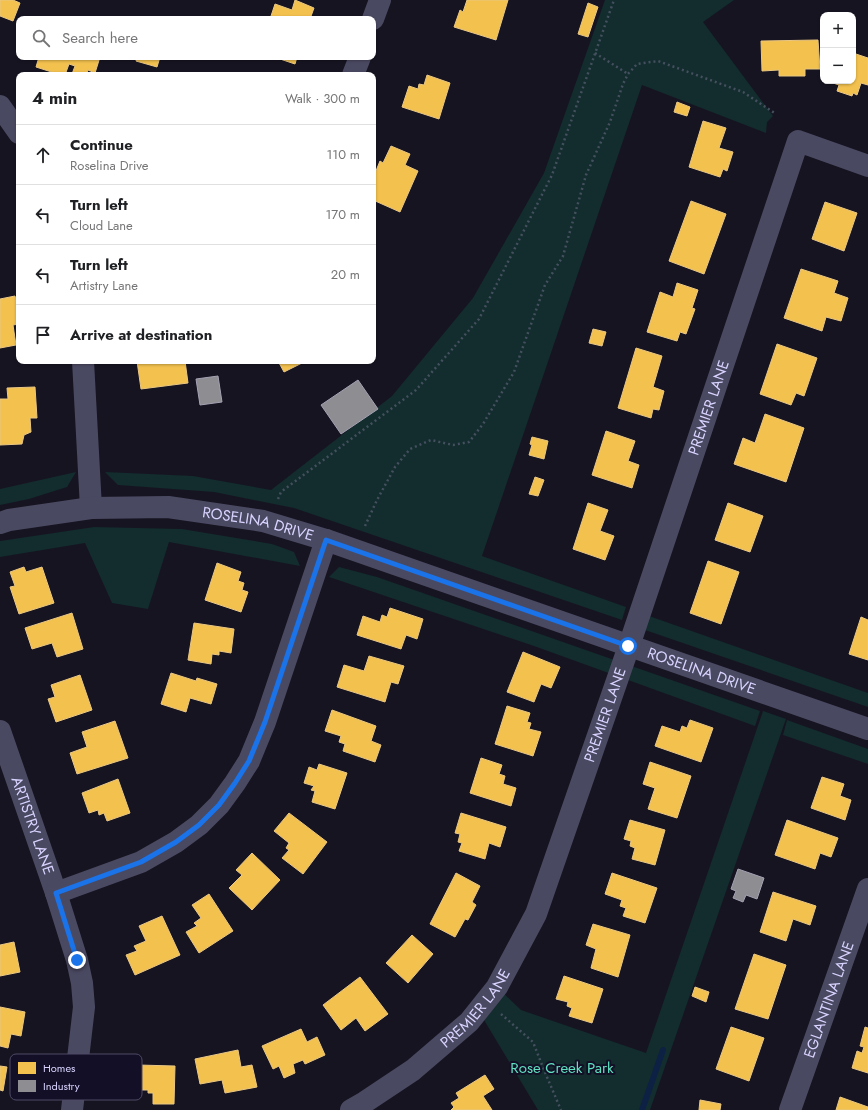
<!DOCTYPE html>
<meta charset="utf-8">
<style>
:root{--surface:#fff;--page:#f6f6f6;--text:#202124;--muted:#757577;--line:#e0e0e0}
body{margin:0;font-family:Jost,sans-serif;background:var(--page);color:var(--text)}
.controls{position:absolute;right:12px;top:12px;display:grid;overflow:hidden;border-radius:8px;box-shadow:0 1px 3px #0004}
.controls button{width:36px;height:36px;display:grid;place-items:center;padding:0;border:0;border-bottom:1px solid var(--line);background:var(--surface);color:var(--text);font:20px sans-serif}
.stop{position:absolute;width:12px;height:12px;margin:-9px;border:3px solid #1a73e8;border-radius:50%;background:#fff}
.stop.end{background:#1a73e8;border-color:#fff;box-shadow:0 1px 4px #0008}
.list{margin:0;padding:0;list-style:none}
h2{display:flex;justify-content:space-between;align-items:center;height:52px;margin:0;padding:0 16px;font-size:17px}
h2 small{font-size:13px;font-weight:400;color:var(--muted)}
.list li{display:grid;grid-template-columns:26px 1fr auto;gap:12px;align-items:center;box-sizing:border-box;height:60px;padding:0 16px;border-top:1px solid var(--line)}
.list b{display:block;font-size:15px;white-space:nowrap}
.list p{margin:0;font-size:13px;white-space:nowrap;color:var(--muted)}
.list em{font-size:13px;font-style:normal;color:var(--muted)}
.icon{flex:none;width:22px;height:22px;fill:none;stroke:currentColor;stroke-width:2;stroke-linecap:round;stroke-linejoin:round}
.map{position:relative;flex:none;width:868px;height:1110px;overflow:hidden}
.search{position:absolute;background:var(--surface);box-shadow:0 1px 3px #0004;left:16px;top:16px;width:360px;height:44px;display:flex;align-items:center;gap:10px;box-sizing:border-box;padding:0 14px;border-radius:8px;color:var(--muted);font-size:15px}
.panel{position:absolute;background:var(--surface);box-shadow:0 1px 3px #0004;left:16px;top:72px;width:360px;height:292px;border-radius:8px}
.map>svg:first-child{display:block}
.green{fill:#132c2d}
.homes{fill:#f2c14e;stroke:#eac783}
.industry{fill:#8d8d92;stroke:#a4a2b3}
.lines{fill:none;stroke-linecap:round;stroke-linejoin:round}
.stream{stroke:#0d2144;stroke-width:6}
.path{stroke:#44505f;stroke-width:2.5;stroke-dasharray:2 3;stroke-linecap:butt}
.minor{stroke:#4a4962;stroke-width:22}
.route{stroke:#1a73e8;stroke-width:5}
.labels{text-anchor:middle;dominant-baseline:central;stroke-width:4;stroke-linejoin:round;paint-order:stroke}
.street-label{font-size:15px;fill:#d9d4ff;stroke:#130f26}
.park-label{font-size:15px;fill:#5fe0c0;stroke:#130f26}
.key{fill:#130f26;stroke:#4e4a67;stroke-width:1}
.key-label{font-size:11px;fill:#d9d4ff}
</style>
<div class="map">
<svg width="868" height="1110" viewBox="0 0 868 1110">
<rect width="100%" height="100%" fill="#161421"/>
<g class="green">
<polygon points="605,0 734,0 703,22 773,116 767,122 766,133 642,85 482,556 626,607 622,620 294,508 214,492 118,485 105,472 193,476 271,490 392,396 473,298 544,173"/>
<polygon points="76,472 67,487 29,499 0,505 0,489"/>
<polygon points="94,527 182,529 272,544 294,552 300,566 169,542 148,609 112,603 85,543 0,557 0,541"/>
<polygon points="339,567 377,577 760,711 755,726 534,646 329,577"/>
<polygon points="649,616 868,693 868,707 645,630"/>
<polygon points="763,711 786,719 650,1110 538,1110 478,1010 497,987 521,1010 646,1053"/>
<polygon points="787,720 868,749 868,764 783,735"/>
</g>
<g class="homes">
<polygon points="0,0 13,0 20,3 13,21 0,16"/>
<polygon points="295,0 314,8 310,19 270,19 275,4 292,10"/>
<polygon points="467,0 508,0 496,40 454,27 460,10 463,12"/>
<polygon points="588,3 598,7 588,37 578,34"/>
<polygon points="818,40 820,69 805,69 805,76 779,76 779,70 762,71 761,41"/>
<polygon points="853,53 868,58 868,85 861,83 857,95 853,93 852,96 837,91 839,85 830,82 831,81 853,81"/>
<polygon points="39,57 100,57 95,73 88,70 86,75 75,75 72,74 75,66 69,64 65,75 61,75 36,67"/>
<polygon points="137,57 160,57 157,67 136,61"/>
<polygon points="274,57 297,57 295,64"/>
<polygon points="427,75 450,83 439,119 402,107 409,86 418,89 419,84 424,85"/>
<polygon points="677,102 690,107 687,116 674,112"/>
<polygon points="703,121 726,128 719,148 733,152 727,171 723,169 720,177 689,167"/>
<polygon points="391,146 410,154 405,165 418,171 400,212 373,200 373,178 380,161 383,163"/>
<polygon points="691,201 726,214 704,274 669,261"/>
<polygon points="825,202 857,213 844,251 812,239"/>
<polygon points="801,269 838,281 834,293 848,298 841,321 826,317 822,331 784,318"/>
<polygon points="677,283 698,290 692,308 695,309 686,334 680,332 677,341 647,332 660,292 673,297"/>
<polygon points="15,296 17,304 19,304 19,324 13,325 16,345 0,348 0,299"/>
<polygon points="593,329 606,332 602,346 589,343"/>
<polygon points="777,344 817,358 804,396 796,393 791,405 760,394"/>
<polygon points="636,348 662,356 653,387 664,391 659,410 653,409 651,418 618,408"/>
<polygon points="137,361 185,361 188,383 141,389"/>
<polygon points="278,361 306,361 284,372"/>
<polygon points="35,387 37,418 30,418 31,432 24,435 22,444 0,445 0,399 8,399 7,388"/>
<polygon points="765,414 804,428 786,482 734,464 743,438 755,443"/>
<polygon points="606,431 635,441 628,461 639,465 632,488 592,475"/>
<polygon points="532,437 548,441 544,459 529,455 532,445 530,444"/>
<polygon points="535,477 544,480 538,496 529,494"/>
<polygon points="588,503 608,510 600,531 614,536 605,560 573,549"/>
<polygon points="728,503 763,516 750,552 715,540"/>
<polygon points="708,561 739,572 721,624 690,613"/>
<polygon points="217,563 241,572 238,581 244,583 242,590 248,592 241,612 205,600"/>
<polygon points="24,567 26,572 42,567 54,603 19,614 10,587 15,586 10,572"/>
<polygon points="390,608 423,619 417,639 406,635 401,649 357,635 363,616 380,622 382,615 387,617"/>
<polygon points="72,613 83,649 57,657 52,643 32,649 25,628"/>
<polygon points="861,617 868,620 868,660 849,654"/>
<polygon points="194,623 234,629 231,653 219,651 219,655 212,654 211,664 188,660"/>
<polygon points="523,652 560,667 551,688 541,684 534,702 507,692"/>
<polygon points="369,656 404,666 398,684 391,682 385,702 337,687 344,665 364,671"/>
<polygon points="171,673 196,681 197,678 217,684 211,704 190,698 186,712 161,704"/>
<polygon points="80,675 92,710 56,722 48,699 55,697 51,685"/>
<polygon points="507,706 530,713 527,722 531,723 529,729 541,732 533,756 495,744"/>
<polygon points="332,710 376,726 371,741 381,745 375,762 343,751 345,744 339,742 341,736 325,731"/>
<polygon points="690,720 713,728 701,762 655,746 662,726 680,732 682,726 687,728"/>
<polygon points="115,721 128,758 77,774 70,753 87,747 82,732"/>
<polygon points="481,758 502,765 499,774 505,776 503,784 516,788 511,806 470,793"/>
<polygon points="650,762 691,776 677,818 648,809 655,788 643,784"/>
<polygon points="319,764 347,773 335,809 312,802 315,791 311,790 314,786 304,783 309,767 317,770"/>
<polygon points="822,777 844,784 840,796 851,800 845,820 811,808"/>
<polygon points="118,779 130,813 107,821 104,813 99,815 98,810 89,813 82,793"/>
<polygon points="289,813 327,842 303,874 282,858 289,850 286,848 289,843 274,831"/>
<polygon points="461,813 506,827 500,847 489,843 485,859 459,851 462,843 458,842 460,834 455,833"/>
<polygon points="630,820 665,830 655,865 632,859 635,848 630,846 631,841 624,839"/>
<polygon points="787,820 838,838 831,857 820,853 815,869 775,855"/>
<polygon points="252,853 280,880 252,910 229,888 242,875 236,870"/>
<polygon points="456,873 480,886 472,902 476,905 468,920 465,919 455,937 430,924"/>
<polygon points="612,873 657,888 645,923 623,916 626,908 620,906 622,900 605,894"/>
<polygon points="773,892 816,906 810,925 793,919 786,941 760,932"/>
<polygon points="209,894 233,931 199,953 186,932 197,926 194,923 201,918 192,905"/>
<polygon points="162,916 180,955 135,975 126,955 137,951 134,946 146,941 139,926"/>
<polygon points="593,924 630,935 618,977 591,968 596,949 586,945"/>
<polygon points="412,935 433,954 408,983 386,963"/>
<polygon points="14,942 20,972 0,976 0,945"/>
<polygon points="754,954 786,965 768,1019 735,1009"/>
<polygon points="564,976 603,989 592,1023 569,1016 572,1008 567,1006 568,1002 556,999"/>
<polygon points="360,977 388,1014 365,1031 356,1018 341,1030 323,1005"/>
<polygon points="695,987 709,992 706,1002 692,996"/>
<polygon points="0,1007 25,1012 21,1036 11,1034 8,1048 0,1046"/>
<polygon points="731,1027 764,1038 749,1081 716,1069"/>
<polygon points="865,1027 868,1028 868,1073 852,1068 857,1051 862,1053 864,1047 860,1046"/>
<polygon points="301,1029 307,1042 317,1037 325,1055 305,1064 303,1060 293,1064 295,1073 284,1078 279,1066 273,1069 262,1046"/>
<polygon points="238,1050 241,1067 252,1065 257,1087 225,1093 222,1080 200,1084 195,1059"/>
<polygon points="138,1065 175,1066 174,1104 153,1104 153,1093 148,1093 148,1090 137,1090"/>
<polygon points="0,1066 7,1067 3,1091 0,1090"/>
<polygon points="485,1075 494,1089 483,1096 492,1110 451,1110 454,1107 451,1103 459,1098 456,1093"/>
<polygon points="840,1097 868,1107 868,1110 836,1110"/>
<polygon points="700,1100 721,1104 720,1110 699,1110"/>
</g>
<g class="industry">
<polygon points="218,376 222,402 200,405 196,379"/>
<polygon points="358,380 378,409 341,434 321,405"/>
<polygon points="738,869 764,878 757,899 746,895 743,902 733,898 736,891 731,889"/>
</g>
<g class="lines">
<polyline class="stream" points="642,1110 663,1050"/>
<g class="path">
<polyline points="595,53 628,74"/>
<polyline points="278,499 281,492 416,390 479,319 552,175 614,0"/>
<polyline points="365,526 377,500 395,467 410,449 431,440 453,445 469,442 483,424 514,372 545,285 563,256 586,175 610,122 623,84 628,74 637,64 658,61 743,92 776,114"/>
<polyline points="501,1014 533,1042 544,1070 561,1110"/>
</g>
<g class="minor">
<polyline points="373,19 380,0"/>
<polyline points="353,75 360,57"/>
<polyline points="0,106 19,133"/>
<polyline points="83,361 91,508"/>
<path id="s1" d="M0,523L9,520L91,508L168,507L263,521L326,540L868,729"/>
<path id="s2" d="M0,731L56,893L77,960L82,983L84,1007L72,1110"/>
<polyline points="56,893 141,862 176,842 199,825 219,805 235,783 249,761 265,722 326,540"/>
<path id="s3" d="M351,1110L365,1102L413,1070L469,1022L497,987L536,914L629,646L798,141L868,166"/>
<path id="s4" d="M790,1110L868,889"/>
</g>
</g>
<g class="lines">
<polyline class="route" points="77,960 56,893 141,862 176,842 199,825 219,805 235,783 249,761 265,722 326,540 628,646"/>
</g>
<g class="labels">
<g class="street-label">
<text stroke="none"><textPath href="#s3" startOffset="810">PREMIER LANE</textPath></text>
<text stroke="none"><textPath href="#s1" startOffset="261">ROSELINA DRIVE</textPath></text>
<text stroke="none"><textPath href="#s1" startOffset="729">ROSELINA DRIVE</textPath></text>
<text stroke="none"><textPath href="#s3" startOffset="486">PREMIER LANE</textPath></text>
<text stroke="none"><textPath href="#s2" startOffset="100">ARTISTRY LANE</textPath></text>
<text stroke="none"><textPath href="#s4" startOffset="117">EGLANTINA LANE</textPath></text>
<text stroke="none"><textPath href="#s3" startOffset="162">PREMIER LANE</textPath></text>
</g>
<g class="park-label">
<text x="562" y="1068">Rose Creek Park</text>
</g>
</g>
<rect x="10" y="1054" width="132" height="46" rx="6" class="key"/>
<rect x="18" y="1062" width="18" height="12" fill="#f2c14e"/>
<rect x="18" y="1080" width="18" height="12" fill="#8d8d92"/>
<g class="key-label">
<text x="43" y="1072">Homes</text>
<text x="43" y="1090">Industry</text>
</g>
</svg>
<div class="controls">
<button>+</button>
<button>−</button>
</div>
<div class="stop" style="left:628px;top:646px"></div>
<div class="stop end" style="left:77px;top:960px"></div>
<div class="search"><svg class="icon" aria-label="search" viewBox="0 0 24 24"><circle cx="10" cy="10" r="6"/><path d="M15 15l6 6"/></svg>Search here</div>
<section class="panel">
<h2>4 min<small>Walk · 300 m</small></h2>
<ul class="list">
<li><svg class="icon" aria-label="ahead" viewBox="0 0 24 24"><path d="M12 20V5M6 11l6-6 6 6"/></svg><div><b>Continue</b><p>Roselina Drive</p></div><em>110 m</em></li>
<li><svg class="icon" aria-label="left" viewBox="0 0 24 24"><path d="M17 20v-9H6M10 6l-5 5 5 5"/></svg><div><b>Turn left</b><p>Cloud Lane</p></div><em>170 m</em></li>
<li><svg class="icon" aria-label="left" viewBox="0 0 24 24"><path d="M17 20v-9H6M10 6l-5 5 5 5"/></svg><div><b>Turn left</b><p>Artistry Lane</p></div><em>20 m</em></li>
<li><svg class="icon" aria-label="arrive" viewBox="0 0 24 24"><path d="M6 21V4h12l-3 4 3 4H6"/></svg><div><b>Arrive at destination</b></div></li>
</ul>
</section>
</div>
